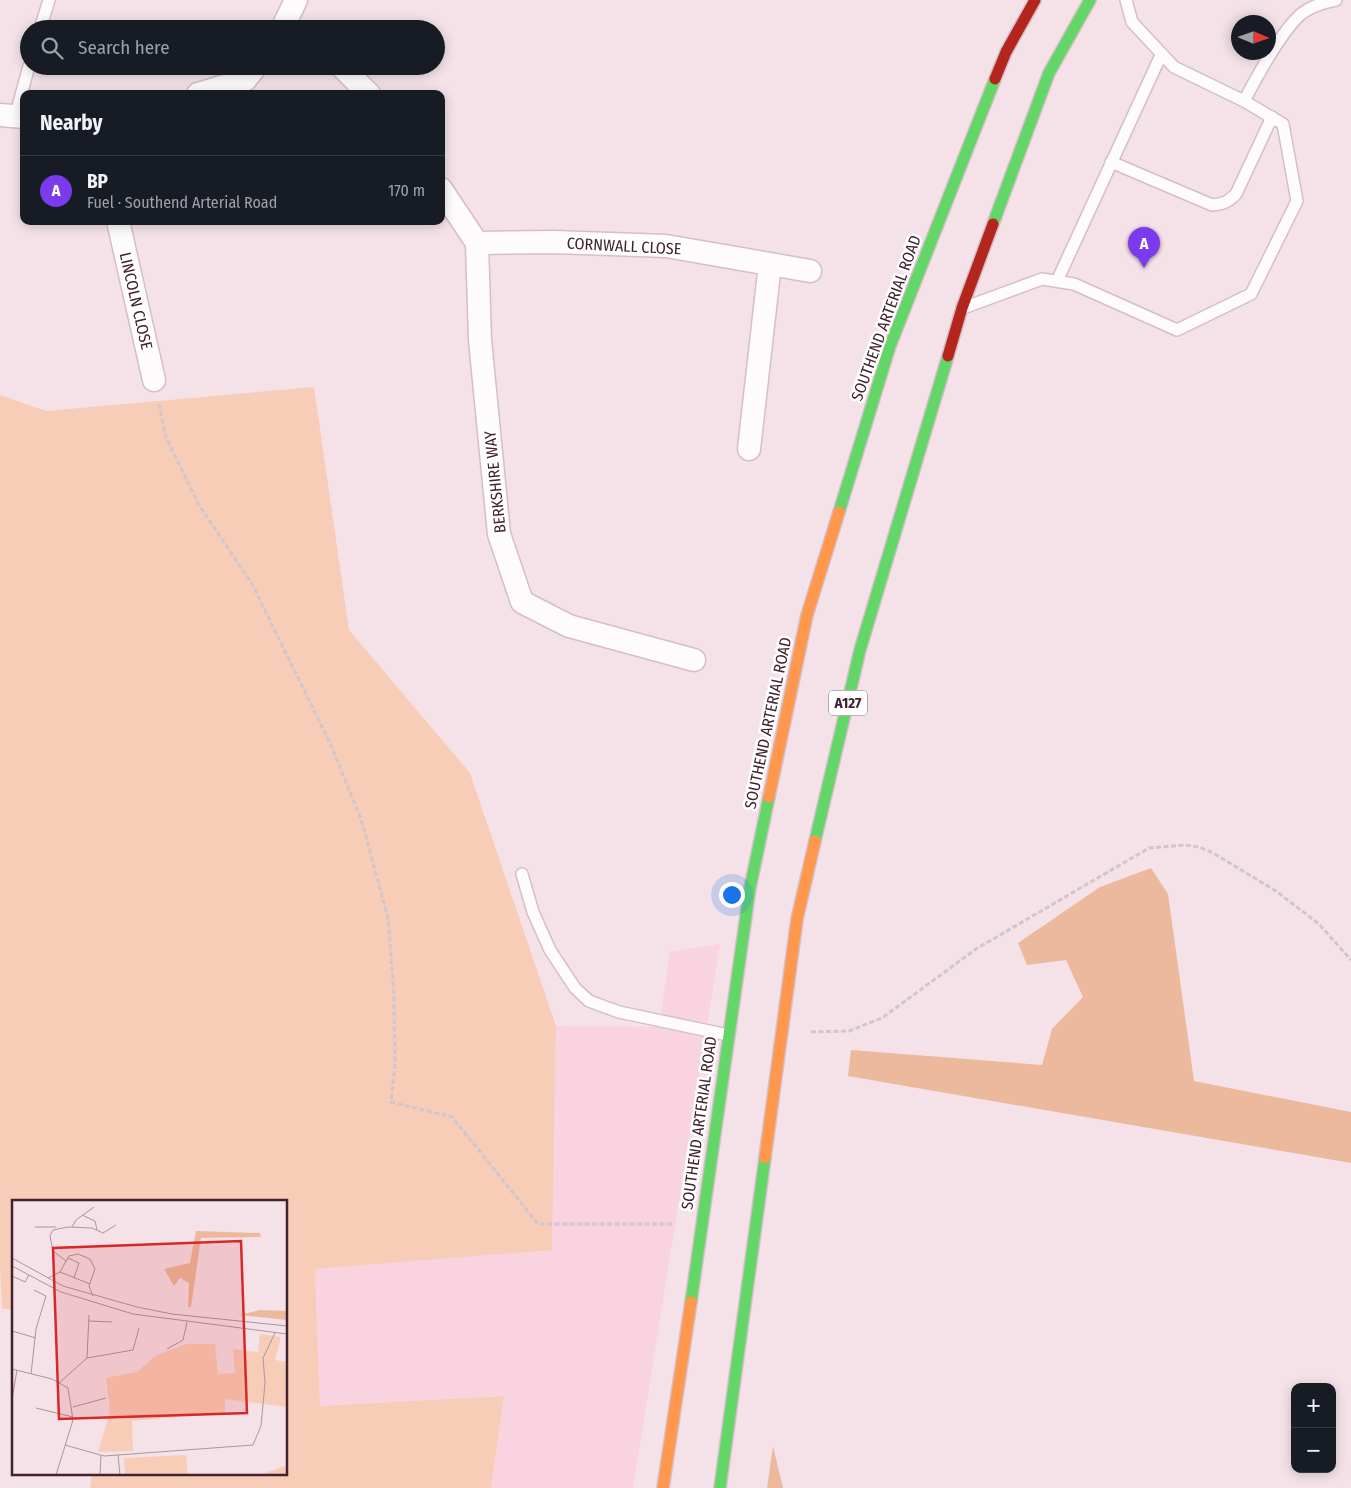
<!DOCTYPE html>
<meta charset="utf-8">
<style>
:root{--surface:#171b24;--page:#20242c;--text:#f1f3f6;--muted:#9ea1a6;--line:#363941;--accent:#7c3aed}
body{margin:0;font-family:"Fira Sans Condensed",sans-serif;background:var(--page);color:var(--text)}
.controls{position:absolute;right:15px;bottom:15px;display:grid;overflow:hidden;border-radius:10px;box-shadow:0 2px 12px #0003}
.controls button{width:45px;height:45px;display:grid;place-items:center;padding:0;border:0;border-bottom:1px solid var(--line);background:var(--surface);color:var(--text);font:25px sans-serif}
.compass{position:absolute;left:1231px;top:15px;width:45px;height:45px;border-radius:50%;background:var(--surface);box-shadow:0 2px 12px #0003;rotate:92deg}
.you{position:absolute;left:731px;top:894px;width:18px;height:18px;margin:-12px;border:4px solid #fff;border-radius:50%;background:#1a73e8;box-shadow:0 0 0 8px #1a73e833}
.badge{display:grid;place-items:center;width:32px;height:32px;border-radius:50%;background:var(--accent);color:#fff;font-size:16px;font-weight:700}
.pin{position:absolute;translate:-50% -41px;filter:drop-shadow(0 1px 2px #0008)}
.pin::after{content:'';position:absolute;top:26px;width:18px;height:15px;background:inherit;clip-path:polygon(0 0,100% 0,50% 100%)}
.list{margin:0;padding:0;list-style:none}
h2{display:flex;justify-content:space-between;align-items:center;height:65px;margin:0;padding:0 20px;font-size:21px}
h2 small{font-size:16px;font-weight:400;color:var(--muted)}
.list li{display:grid;grid-template-columns:32px 1fr auto;gap:15px;align-items:center;box-sizing:border-box;height:70px;padding:0 20px;border-top:1px solid var(--line)}
.list b{display:block;font-size:19px;white-space:nowrap}
.list p{margin:0;font-size:16px;white-space:nowrap;color:var(--muted)}
.list em{font-size:16px;font-style:normal;color:var(--muted)}
.icon{flex:none;width:28px;height:28px;fill:none;stroke:currentColor;stroke-width:2;stroke-linecap:round;stroke-linejoin:round}
.map{position:relative;flex:none;width:1351px;height:1488px;overflow:hidden}
.search{position:absolute;background:var(--surface);box-shadow:0 2px 12px #0003;left:20px;top:20px;width:425px;height:55px;display:flex;align-items:center;gap:12px;box-sizing:border-box;padding:0 18px;border-radius:28px;color:var(--muted);font-size:19px}
.panel{position:absolute;background:var(--surface);box-shadow:0 2px 12px #0003;left:20px;top:90px;width:425px;height:135px;border-radius:10px}
.map>svg:first-child{display:block}
.built{fill:#f9d3e0}
.green{fill:#f8cdb7}
.forest{fill:#ecb99d}
.lines{fill:none;stroke-linecap:round;stroke-linejoin:round}
.lane-casing{stroke:#d6bec7;stroke-width:14}
.street-casing{stroke:#d6bec7;stroke-width:25}
.fast-casing{stroke:#d6bec7;stroke-width:14}
.slow-casing{stroke:#d6bec7;stroke-width:14}
.jam-casing{stroke:#d6bec7;stroke-width:14}
.path{stroke:#d0c6cb;stroke-width:3;stroke-dasharray:5 2.5;stroke-linecap:butt}
.lane{stroke:#fdfbfc;stroke-width:11}
.street{stroke:#fdfbfc;stroke-width:22}
.fast{stroke:#63d668;stroke-width:11}
.slow{stroke:#ff974d;stroke-width:11}
.jam{stroke:#b3261e;stroke-width:11}
.labels{text-anchor:middle;dominant-baseline:central;stroke-width:5;stroke-linejoin:round;paint-order:stroke}
.shield{fill:#fff;stroke:#7a646d;stroke-width:1}
.shield-label{font-size:15px;font-weight:bold;fill:#41222e}
.street-label{font-size:16px;fill:#41222e;stroke:#fff}
.inset-road{fill:none;stroke:#ac959e;stroke-width:1}
.view{fill:#d62828;fill-opacity:0.15;stroke:#d62828;stroke-width:2.5}
.inset-edge{fill:none;stroke:#41222e;stroke-width:2.5}
</style>
<div class="map">
<svg width="1351" height="1488" viewBox="0 0 1351 1488">
<rect width="100%" height="100%" fill="#f4e2e8"/>
<polygon class="built" points="720,944 633,1488 491,1488 504,1396 320,1406 315,1269 552,1249 556,1026 659,1027 670,952"/>
<polygon class="green" points="314,387 349,630 470,773 556,1026 552,1250 315,1269 320,1406 504,1396 491,1488 90,1488 92,1474 286,1474 286,1202 14,1202 14,1309 2,1309 0,1264 0,395 46,411"/>
<g class="forest">
<polygon points="1151,868 1168,894 1194,1081 1351,1112 1351,1163 848,1076 851,1050 1042,1065 1052,1029 1083,997 1066,960 1027,965 1018,943 1100,887"/>
<polygon points="773,1446 783,1488 767,1488"/>
</g>
<g class="lines">
<g class="lane-casing">
<g id="lane">
<polyline points="40,29 49,0"/>
<path d="M1244,101C1256,78 1282,31 1301,14C1310,7 1325,2 1336,0"/>
<polyline points="15,117 29,66"/>
<path d="M1111,162L1212,205C1223,204 1228,202 1236,194L1272,117"/>
<polyline points="1057,281 1161,55"/>
<polyline points="966,307 1042,279 1074,284 1177,330 1251,294 1297,201 1283,124 1244,101 1174,67 1132,22 1126,0"/>
<polyline points="522,874 533,912 550,950 575,988 589,1001 619,1012 728,1035"/>
</g>
</g>
<g class="street-casing">
<g id="street">
<polyline points="282,29 296,0"/>
<polyline points="341,66 369,94"/>
<polyline points="198,94 245,80 256,66"/>
<polyline points="0,115 24,117"/>
<polyline points="441,189 477,243 480,340 499,534 522,602 569,626 694,660"/>
<polyline points="118,221 154,380"/>
<polyline points="477,243 554,242 666,246 810,271"/>
<polyline points="749,449 770,264"/>
</g>
</g>
<g class="fast-casing">
<g id="fast">
<polyline points="993,224 1049,73 1090,0"/>
<polyline points="839,512 890,346 995,79"/>
<polyline points="815,841 860,650 948,356"/>
<polyline points="691,1302 750,888 769,797"/>
<polyline points="720,1488 765,1158"/>
</g>
</g>
<g class="slow-casing">
<g id="slow">
<polyline points="769,797 807,615 839,512"/>
<polyline points="765,1158 797,919 815,841"/>
<polyline points="663,1488 691,1302"/>
</g>
</g>
<g class="jam-casing">
<g id="jam">
<polyline points="995,79 1006,52 1035,0"/>
<polyline points="948,356 962,308 993,224"/>
</g>
</g>
<g class="path">
<polyline points="159,404 165,435 199,505 252,584 331,745 361,819 388,918 394,994 395,1064 391,1102 452,1117 538,1224 674,1224"/>
<polyline points="811,1032 849,1031 882,1018 976,949 1149,848 1185,845 1199,847 1213,853 1276,891 1319,924 1351,960"/>
</g>
<use href="#lane" class="lane"/>
<use href="#street" class="street"/>
<use href="#fast" class="fast"/>
<use href="#slow" class="slow"/>
<use href="#jam" class="jam"/>
</g>
<g class="labels">
<rect class="shield" x="829" y="690.5" width="38" height="25" rx="4"/>
<g class="shield-label">
<text x="848" y="703">A127</text>
</g>
<g class="street-label">
<text transform="translate(624 246) rotate(3)">CORNWALL CLOSE</text>
<text transform="translate(136 301) rotate(77)">LINCOLN CLOSE</text>
<text transform="translate(886 318) rotate(-70)">SOUTHEND ARTERIAL ROAD</text>
<text transform="translate(495 482) rotate(-96)">BERKSHIRE WAY</text>
<text transform="translate(768 723) rotate(-78)">SOUTHEND ARTERIAL ROAD</text>
<text transform="translate(699 1123) rotate(-82)">SOUTHEND ARTERIAL ROAD</text>
</g>
</g>
<g transform="translate(12 1200)">
<rect width="275" height="275" fill="#f4e2e8"/>
<path d="M248,134L269,137L263,160L275,162V207L213,199V213L120,221L121,251L86,252L98,212L94,178L125,172L143,156L174,144H203L206,174L223,173L221,149L246,152ZM174,255L176,275H113L112,258ZM273,266L275,275H247Z" fill="#f8cdb7"/>
<path d="M184,31L248,33L249,37L189,38L179,107H176L177,83L168,78L162,86L152,69L178,63ZM248,110L275,111V120L227,115Z" fill="#ecb99d"/>
<path class="inset-road" d="M70,15L83,21L85,30M23,27H44M60,27L64,20L82,7M0,58L51,86L125,107L160,114L275,126M56,58L67,63L62,78M54,61L41,51L38,36L41,30L56,27L80,28L91,33L104,25M0,66L49,92L121,114L275,134M48,72L78,84M0,76L13,82L17,75M36,78L48,72L57,56L66,54L78,59L83,69L77,86L81,96M77,121L100,122M0,131L24,138M155,149L171,140L175,122M75,158L77,115M0,169L40,179L56,188L61,220L44,275M19,174L24,129L34,96L22,90M47,183L75,158L121,150L127,128M0,199L5,170M61,207L94,198M24,208L61,217M53,245L92,256L241,245L249,226L253,183L251,158L263,133M106,255L108,275M88,275L89,255"/>
<path class="view" d="M229,41L235,213L47,219L41,48Z"/>
<rect width="275" height="275" class="inset-edge"/>
</g>
</svg>
<div class="controls">
<button>+</button>
<button>−</button>
</div>
<svg class="compass" viewBox="-18 -18 36 36"><path d="M0-13l5 13h-10z" fill="#e53935"/><path d="M0 13l5-13h-10z" fill="#9ea1a6"/></svg>
<div class="you"></div>
<div class="pin badge" style="left:1144px;top:268px">A</div>
<div class="search"><svg class="icon" aria-label="search" viewBox="0 0 24 24"><circle cx="10" cy="10" r="6"/><path d="M15 15l6 6"/></svg>Search here</div>
<section class="panel">
<h2>Nearby<small></small></h2>
<ul class="list">
<li><span class="badge">A</span><div><b>BP</b><p>Fuel · Southend Arterial Road</p></div><em>170 m</em></li>
</ul>
</section>
</div>
